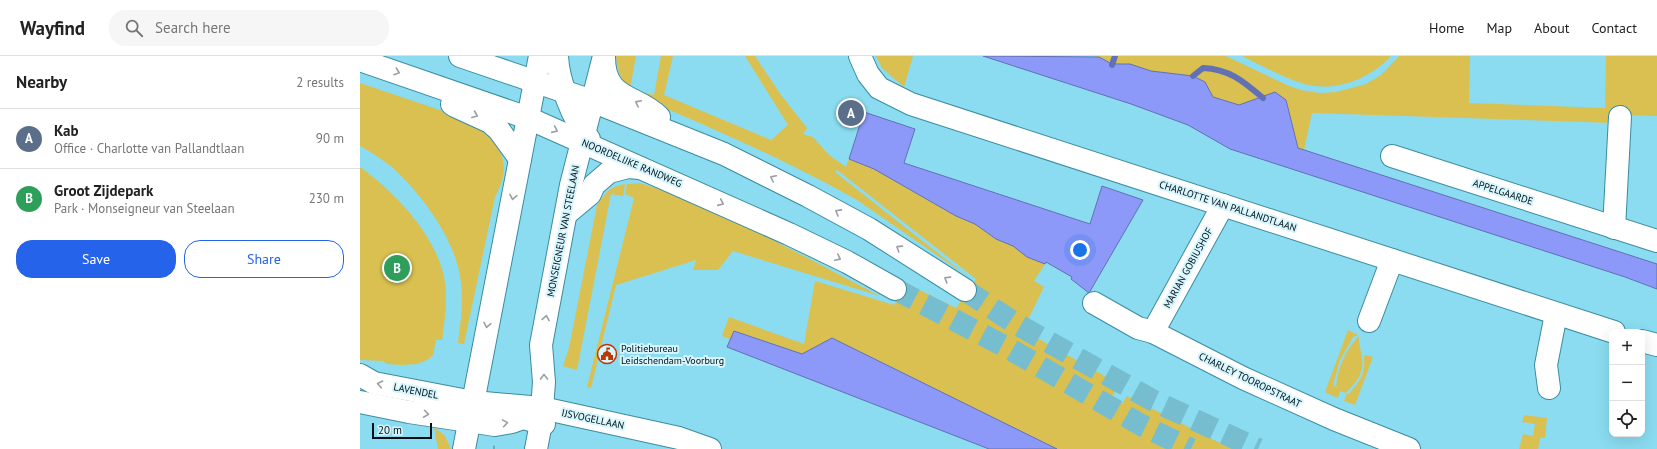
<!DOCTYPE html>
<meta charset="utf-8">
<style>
:root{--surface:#fff;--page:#f6f6f6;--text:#222;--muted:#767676;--line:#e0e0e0;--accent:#2563eb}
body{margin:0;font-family:"PT Sans",sans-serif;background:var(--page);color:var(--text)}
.controls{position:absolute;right:12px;bottom:12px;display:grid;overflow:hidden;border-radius:8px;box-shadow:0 4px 16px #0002}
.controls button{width:36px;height:36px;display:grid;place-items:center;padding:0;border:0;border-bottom:1px solid var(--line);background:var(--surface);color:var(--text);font:20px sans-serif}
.scale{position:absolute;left:12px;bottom:10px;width:60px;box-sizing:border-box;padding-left:4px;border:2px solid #001016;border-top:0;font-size:11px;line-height:14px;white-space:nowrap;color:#001016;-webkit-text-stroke:3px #d6f5fd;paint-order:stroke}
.you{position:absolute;left:720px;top:194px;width:14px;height:14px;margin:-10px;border:3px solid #fff;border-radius:50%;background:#1a73e8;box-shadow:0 0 0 6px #1a73e833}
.badge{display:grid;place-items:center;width:26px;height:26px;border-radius:50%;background:var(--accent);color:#fff;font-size:13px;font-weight:700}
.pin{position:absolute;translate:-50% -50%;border:2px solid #fff;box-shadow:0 1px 4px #0006}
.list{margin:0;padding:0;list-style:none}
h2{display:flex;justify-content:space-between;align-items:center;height:52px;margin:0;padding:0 16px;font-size:17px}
h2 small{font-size:13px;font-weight:400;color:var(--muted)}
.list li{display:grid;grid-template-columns:26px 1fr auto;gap:12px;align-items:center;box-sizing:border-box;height:60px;padding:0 16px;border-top:1px solid var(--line)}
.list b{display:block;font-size:15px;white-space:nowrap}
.list p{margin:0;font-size:13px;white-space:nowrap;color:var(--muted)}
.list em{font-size:13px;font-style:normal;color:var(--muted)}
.actions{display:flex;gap:8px;padding:12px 16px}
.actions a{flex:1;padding:9px 0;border:1px solid var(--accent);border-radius:16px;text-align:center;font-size:14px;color:var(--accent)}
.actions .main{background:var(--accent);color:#fff}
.icon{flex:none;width:22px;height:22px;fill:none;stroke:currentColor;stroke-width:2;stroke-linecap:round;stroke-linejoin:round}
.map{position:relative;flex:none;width:1297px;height:393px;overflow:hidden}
header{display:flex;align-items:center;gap:24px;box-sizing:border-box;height:56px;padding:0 20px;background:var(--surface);border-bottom:1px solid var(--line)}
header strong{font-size:19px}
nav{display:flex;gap:22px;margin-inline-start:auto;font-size:14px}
.search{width:280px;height:36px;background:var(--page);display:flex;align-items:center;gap:10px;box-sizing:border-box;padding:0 14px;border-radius:16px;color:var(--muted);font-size:15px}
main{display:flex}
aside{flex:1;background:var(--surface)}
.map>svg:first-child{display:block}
.green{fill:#d9c050}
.water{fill:#8c99f8;stroke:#6270b4}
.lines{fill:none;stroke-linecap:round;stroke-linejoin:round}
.stream{stroke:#6270b4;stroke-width:6}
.major-tunnel{stroke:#76bdd0;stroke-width:22;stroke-dasharray:22 11;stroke-linecap:butt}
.minor-casing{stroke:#3a8ca0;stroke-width:24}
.major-casing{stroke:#3a8ca0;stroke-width:24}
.minor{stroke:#fff;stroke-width:22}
.major{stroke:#fff;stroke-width:22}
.tram{stroke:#4a7c8a;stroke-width:1}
.oneway{stroke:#999fa2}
.labels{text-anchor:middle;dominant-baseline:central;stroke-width:4;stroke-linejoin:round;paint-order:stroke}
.street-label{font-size:10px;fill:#001016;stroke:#d6f5fd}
.poi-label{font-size:10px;fill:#001016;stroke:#d6f5fd;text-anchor:start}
</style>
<header>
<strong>Wayfind</strong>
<div class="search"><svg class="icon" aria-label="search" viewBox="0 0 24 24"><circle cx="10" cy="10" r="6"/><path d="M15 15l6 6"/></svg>Search here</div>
<nav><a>Home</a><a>Map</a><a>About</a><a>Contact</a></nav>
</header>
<main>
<aside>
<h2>Nearby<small>2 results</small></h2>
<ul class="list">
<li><span class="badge" style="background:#5c6f8a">A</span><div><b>Kab</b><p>Office · Charlotte van Pallandtlaan</p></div><em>90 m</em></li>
<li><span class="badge" style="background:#2e9e5b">B</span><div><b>Groot Zijdepark</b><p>Park · Monseigneur van Steelaan</p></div><em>230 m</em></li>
</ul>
<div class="actions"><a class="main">Save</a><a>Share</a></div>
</aside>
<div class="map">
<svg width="1297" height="393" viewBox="0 0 1297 393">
<rect width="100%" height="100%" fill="#8bdcf1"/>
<g class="green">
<path d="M256,0H276L270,33L294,39L301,0H313L304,39L411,84L428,69L385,0H395L421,39L447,72L443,78L453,81L469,99L486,111L489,103L514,113L596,160L615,168L636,183L653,190L667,201L685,208L674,225L684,231L663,274L759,328L752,341L762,348L767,340L872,393H697L472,282L442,298L375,275L370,283L362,280L369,261L444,288L455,225L534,249L547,228L596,252L616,223L477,114L475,116L607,220L497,144C428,105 356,74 284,43C265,31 258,22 256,0Z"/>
<polygon points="516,0 553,0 544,31 522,12"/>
<polygon points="732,0 866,0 929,30 941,34 960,37 976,36 1006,28 1021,19 1039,0 1110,0 1109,47 1245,52 1246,0 1297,0 1297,60 1268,59 1253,67 952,57 944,94 937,92 932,65 915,36 879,49 853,41 845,26 833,20 791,15 770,8 752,8 739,1"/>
<path d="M882,0H1031C1008,25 971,38 938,26C919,19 900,9 882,0Z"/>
<path d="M0,27L115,66C131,80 148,97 143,120C142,127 138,134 135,141L104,288L98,287C101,264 104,242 100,220C93,180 62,139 33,112C23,104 11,96 0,90Z"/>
<path d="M0,111C39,139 87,190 86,241C86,255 84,270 82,284H76L73,299L67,304L57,308L42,309L27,308L23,305L0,304Z"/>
<path d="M280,127C364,154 442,200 520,240L373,195L358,214H333L336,204L256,229L231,332L227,331L274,142L265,138L267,128Z"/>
<path d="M265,128L263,140L251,138L217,314L203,310L209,292L237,149C246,136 249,131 265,128Z"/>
<path d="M988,274L998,279L993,281L980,304L973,329L979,333L976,330C978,311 986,293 999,280C998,287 1001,293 1002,301C1004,318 997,325 986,337L980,335L978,342L965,336Z"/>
<path d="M1006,299L1013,301L995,349L984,345L987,337L989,338C1001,324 1005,318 1004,300Z"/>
<polygon points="1164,359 1187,362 1185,382 1180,382 1178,393 1159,393 1163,378 1173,380 1175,368 1162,366"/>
<polygon points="74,371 85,380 91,393 78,393"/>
</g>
<g class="water">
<polygon points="623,0 739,1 752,8 770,8 791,15 833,20 845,26 853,41 879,49 915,36 926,44 938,92 1297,208 1297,233 1265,221 870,93 828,69 771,48"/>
<polygon points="504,56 555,73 544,107 730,168 742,130 783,144 729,237 711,223 712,221 686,206 685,208 667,201 653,190 636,183 615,168 596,160 514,113 489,103"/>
<polygon points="374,275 442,298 472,282 697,393 629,393 367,291"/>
</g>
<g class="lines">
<g class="stream">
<polyline points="752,9 755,0"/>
<path d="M833,20L843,12C869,13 883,25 903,42"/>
</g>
<g class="major-tunnel">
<polyline points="535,233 648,292 783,370 831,393"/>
<polyline points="605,234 653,266 794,345 898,393"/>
</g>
<g class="minor-casing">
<g id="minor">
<polyline points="500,0 508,18 519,32 551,48 1254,276"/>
<polyline points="1032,100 1297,185"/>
<polyline points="1254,172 1260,61"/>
<polyline points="734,247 778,272 793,276 883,322 974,363 1049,393"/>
<polyline points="1009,265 1032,204"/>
<polyline points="793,276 863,149"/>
<polyline points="1282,285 1297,289"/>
<polyline points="0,319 14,327 113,346 182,352 319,382 350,393"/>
<polyline points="1189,332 1186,309 1196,258"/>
<polyline points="0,346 49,356 135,369 152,366 163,362 184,368"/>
</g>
</g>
<g class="major-casing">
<g id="major">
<polyline points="100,0 232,45 364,98 448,140 509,173 605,234"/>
<path d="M197,0C198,25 213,64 229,83"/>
<path d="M244,1C244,45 276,38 299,61"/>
<polyline points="0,4 168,62 429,178 487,206 535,233"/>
<polyline points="92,48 95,50 130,66 139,74 160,103"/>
<polyline points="206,158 230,138 234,129 249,116 268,111 280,112"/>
<polyline points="104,393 180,0"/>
<polyline points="176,393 181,367 184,326 181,289 211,129 244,0"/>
</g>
</g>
<use href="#minor" class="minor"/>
<use href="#major" class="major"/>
<polyline class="tram" points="134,393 134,390"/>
</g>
<defs><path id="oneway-chevron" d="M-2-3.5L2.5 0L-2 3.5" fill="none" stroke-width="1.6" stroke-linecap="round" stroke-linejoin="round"/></defs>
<g class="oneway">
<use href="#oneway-chevron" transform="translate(37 16) rotate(19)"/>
<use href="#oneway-chevron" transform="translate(278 47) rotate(-154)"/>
<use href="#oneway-chevron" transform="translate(115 59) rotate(22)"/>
<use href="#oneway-chevron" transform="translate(195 74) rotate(24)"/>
<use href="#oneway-chevron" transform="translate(413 122) rotate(-154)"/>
<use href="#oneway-chevron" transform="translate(153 141) rotate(101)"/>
<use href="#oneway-chevron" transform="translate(361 147) rotate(24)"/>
<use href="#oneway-chevron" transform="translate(478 156) rotate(-151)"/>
<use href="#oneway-chevron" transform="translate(539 192) rotate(-147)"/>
<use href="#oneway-chevron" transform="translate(478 202) rotate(27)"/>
<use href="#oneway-chevron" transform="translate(587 223) rotate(-148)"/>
<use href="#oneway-chevron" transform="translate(186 262) rotate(-80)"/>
<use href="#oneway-chevron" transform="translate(127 269) rotate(101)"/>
<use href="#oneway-chevron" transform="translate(184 321) rotate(-91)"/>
<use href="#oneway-chevron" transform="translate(20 328) rotate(-168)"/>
<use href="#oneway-chevron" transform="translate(66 358) rotate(8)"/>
<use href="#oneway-chevron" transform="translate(145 367) rotate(-9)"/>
</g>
<defs>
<g id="civic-ring" transform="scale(1)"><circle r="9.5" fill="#d6f5fd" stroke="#be3600" stroke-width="1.5"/><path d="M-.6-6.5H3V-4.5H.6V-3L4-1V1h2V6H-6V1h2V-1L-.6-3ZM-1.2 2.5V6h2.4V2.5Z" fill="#be3600"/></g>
</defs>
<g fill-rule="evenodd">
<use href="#civic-ring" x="247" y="298"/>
</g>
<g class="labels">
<g class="street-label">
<text transform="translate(272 107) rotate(23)">NOORDELIJKE RANDWEG</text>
<text transform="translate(1143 136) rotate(18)">APPELGAARDE</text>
<text transform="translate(868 150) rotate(18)">CHARLOTTE VAN PALLANDTLAAN</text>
<text transform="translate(203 175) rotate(-79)">MONSEIGNEUR VAN STEELAAN</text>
<text transform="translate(828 212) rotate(-61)">MARIAN GOBIUSHOF</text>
<text transform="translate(890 324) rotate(26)">CHARLEY TOOROPSTRAAT</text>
<text transform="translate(56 335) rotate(11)">LAVENDEL</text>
<text transform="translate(233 363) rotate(12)">IJSVOGELLAAN</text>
</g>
<g class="poi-label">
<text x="261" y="292">Politiebureau<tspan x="261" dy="12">Leidschendam-Voorburg</tspan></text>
</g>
</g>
</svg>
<div class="controls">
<button>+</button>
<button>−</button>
<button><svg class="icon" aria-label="locate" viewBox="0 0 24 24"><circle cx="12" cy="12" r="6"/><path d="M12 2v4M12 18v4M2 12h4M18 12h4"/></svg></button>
</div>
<div class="scale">20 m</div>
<div class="you"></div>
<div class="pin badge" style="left:491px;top:57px;background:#5c6f8a">A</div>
<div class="pin badge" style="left:37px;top:212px;background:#2e9e5b">B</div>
</div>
</main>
